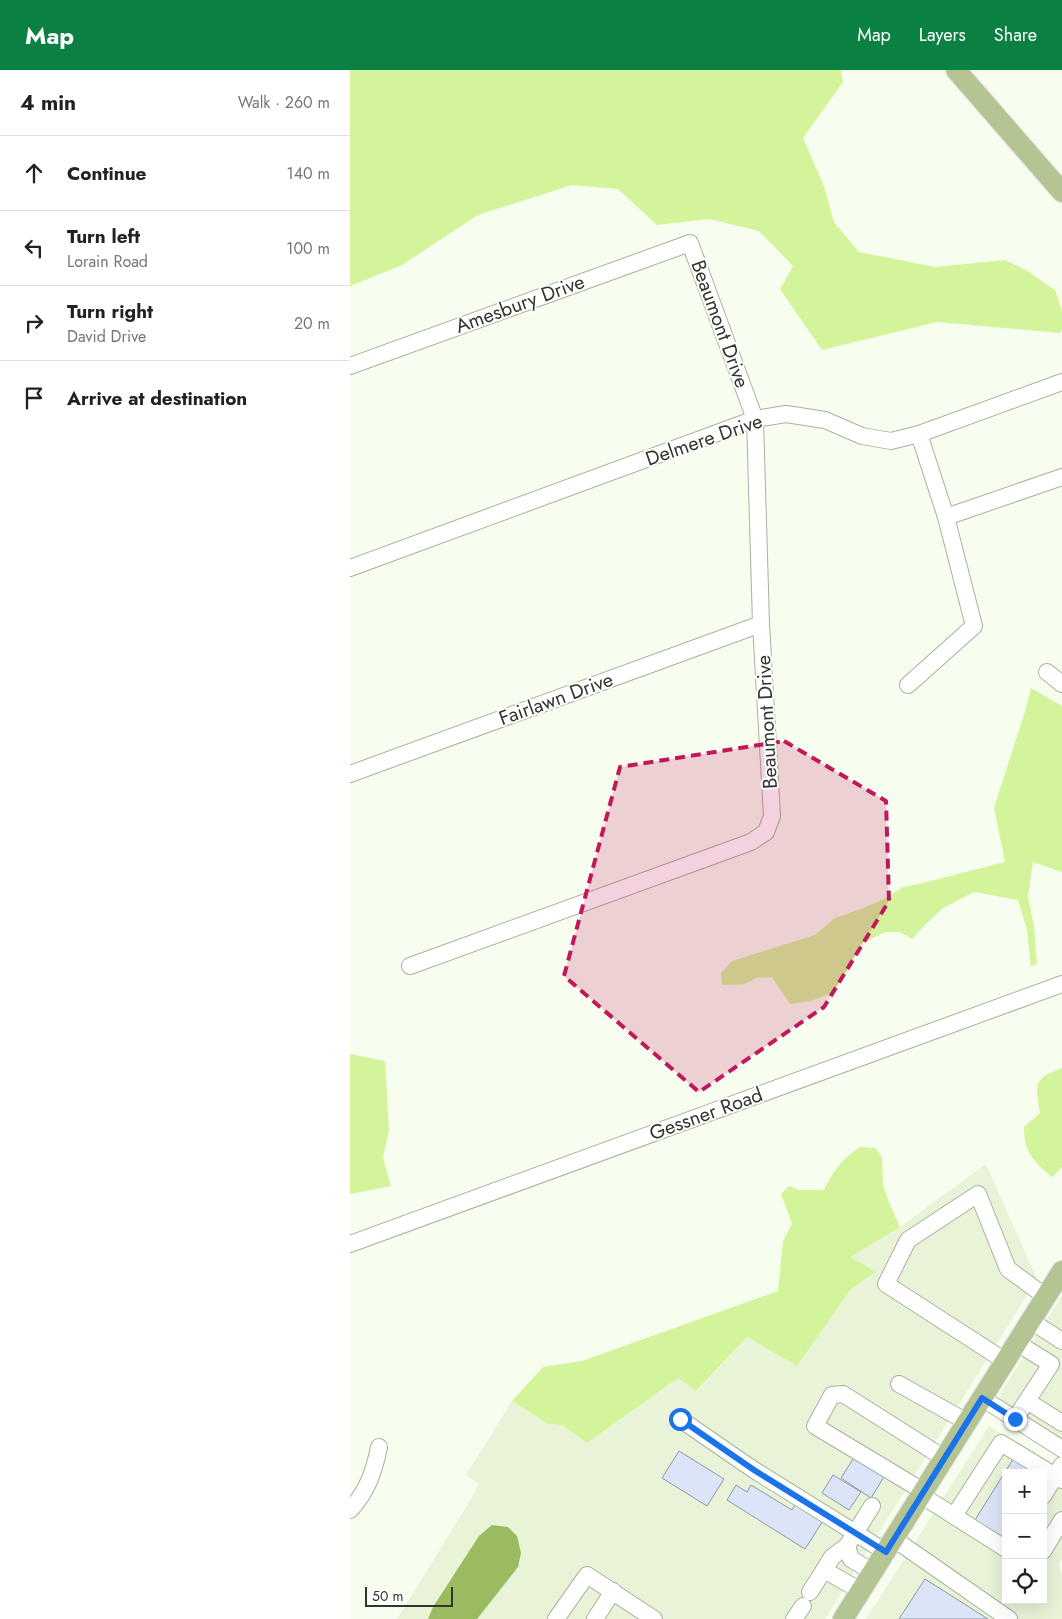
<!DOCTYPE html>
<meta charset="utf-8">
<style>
:root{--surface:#fff;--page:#f2f2f2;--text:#222;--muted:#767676;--line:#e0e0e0;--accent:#0b8043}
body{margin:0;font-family:Jost,sans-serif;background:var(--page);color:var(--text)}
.controls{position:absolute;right:15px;bottom:15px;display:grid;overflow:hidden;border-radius:0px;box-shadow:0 5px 20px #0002}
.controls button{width:45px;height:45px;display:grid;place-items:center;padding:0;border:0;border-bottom:1px solid var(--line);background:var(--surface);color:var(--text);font:25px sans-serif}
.scale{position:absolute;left:15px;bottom:12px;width:88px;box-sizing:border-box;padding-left:5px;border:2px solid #32352d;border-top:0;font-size:14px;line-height:18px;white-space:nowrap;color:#32352d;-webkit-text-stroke:4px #fff;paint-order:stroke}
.stop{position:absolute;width:15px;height:15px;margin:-11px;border:4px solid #1a73e8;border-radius:50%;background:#fff}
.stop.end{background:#1a73e8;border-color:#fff;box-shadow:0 1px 5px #0008}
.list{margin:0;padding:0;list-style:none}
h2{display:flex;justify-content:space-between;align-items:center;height:65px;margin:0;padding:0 20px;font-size:21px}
h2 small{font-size:16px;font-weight:400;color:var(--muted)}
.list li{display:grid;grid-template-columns:32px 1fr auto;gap:15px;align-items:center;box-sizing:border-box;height:75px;padding:0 20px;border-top:1px solid var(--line)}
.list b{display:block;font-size:19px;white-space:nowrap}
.list p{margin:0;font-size:16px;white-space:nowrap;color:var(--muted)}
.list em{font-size:16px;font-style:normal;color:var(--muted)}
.icon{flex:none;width:28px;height:28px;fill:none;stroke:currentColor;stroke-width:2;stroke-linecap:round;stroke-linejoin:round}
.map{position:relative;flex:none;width:712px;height:1549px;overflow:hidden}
header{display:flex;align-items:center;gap:30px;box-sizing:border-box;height:70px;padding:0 25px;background:var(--accent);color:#fff}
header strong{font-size:24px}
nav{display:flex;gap:28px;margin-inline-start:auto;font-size:18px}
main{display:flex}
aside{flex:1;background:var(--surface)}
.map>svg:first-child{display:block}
.built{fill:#e8f3d8;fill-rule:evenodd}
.green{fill:#d3f49a}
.water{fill:#9bbb60}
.building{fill:#dce5f8;stroke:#8f98a9}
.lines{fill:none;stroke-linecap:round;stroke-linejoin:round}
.minor-casing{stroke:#aab19f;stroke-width:18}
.major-casing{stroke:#dedfdd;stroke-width:22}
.minor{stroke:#fff;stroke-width:16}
.major{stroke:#b4c593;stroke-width:20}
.route{stroke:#1a73e8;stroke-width:6}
.marked{fill:#c2185b;fill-opacity:0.2;stroke:#c2185b;stroke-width:4;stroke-dasharray:10 6;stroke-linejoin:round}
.labels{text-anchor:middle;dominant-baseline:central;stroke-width:4;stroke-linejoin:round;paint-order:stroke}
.street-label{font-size:20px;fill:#32352d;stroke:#fff}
</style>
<header>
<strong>Map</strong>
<nav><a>Map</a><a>Layers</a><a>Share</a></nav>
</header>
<main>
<aside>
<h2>4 min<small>Walk · 260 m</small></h2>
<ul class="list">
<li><svg class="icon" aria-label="ahead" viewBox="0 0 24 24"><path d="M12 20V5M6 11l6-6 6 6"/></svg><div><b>Continue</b></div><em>140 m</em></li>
<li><svg class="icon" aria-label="left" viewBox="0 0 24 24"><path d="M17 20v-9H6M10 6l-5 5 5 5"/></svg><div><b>Turn left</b><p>Lorain Road</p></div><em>100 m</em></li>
<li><svg class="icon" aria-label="right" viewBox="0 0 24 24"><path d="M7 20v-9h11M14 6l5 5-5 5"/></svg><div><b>Turn right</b><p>David Drive</p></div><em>20 m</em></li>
<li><svg class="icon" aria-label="arrive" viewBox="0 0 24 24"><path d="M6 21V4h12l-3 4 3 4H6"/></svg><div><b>Arrive at destination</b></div></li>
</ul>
</aside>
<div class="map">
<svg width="712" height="1549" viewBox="0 0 712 1549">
<rect width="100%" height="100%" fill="#f8feef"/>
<g class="built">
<polygon points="636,1094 687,1209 475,1549 47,1549 118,1434 129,1414 116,1405 162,1331 198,1354 212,1355 237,1373 328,1308 347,1321 397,1267 447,1296 501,1219 525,1203 499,1187 550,1157"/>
<polygon points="712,1225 712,1373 656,1336 651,1330 651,1323"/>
<path d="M639,1356L712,1401V1489L709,1495L712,1504V1549H516ZM656,1403H693V1530H656Z"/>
</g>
<g class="green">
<polygon points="0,0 491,0 493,12 453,68 474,116 484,152 509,182 585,197 655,190 676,200 705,220 712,241 712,260 710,263 587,252 472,280 430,219 443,196 409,161 359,149 307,155 268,119 222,115 128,145 52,195 0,216"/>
<polygon points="681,618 712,636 712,802 683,792 678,826 684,857 687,893 681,897 677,860 668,830 624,822 593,838 577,853 562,869 550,862 535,862 509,875 499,899 482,923 461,931 440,934 422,907 406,908 395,914 372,915 371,903 382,891 465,865 485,848 511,839 534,829 553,817 565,815 655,792 644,738 676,638"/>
<polygon points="0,984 35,991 39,1060 33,1088 41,1116 0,1124"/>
<path d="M712,998V1097L702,1107C683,1091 674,1082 674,1057L690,1043C686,1014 682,1009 712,998Z"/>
<path d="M510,1077L525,1078L532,1087L533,1114L538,1130L550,1157L500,1187L526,1202L501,1219L447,1296L397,1267L346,1321L328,1308L237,1373L212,1355L198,1354L162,1331L193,1297L232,1291L428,1221L433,1171L442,1154L431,1124L439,1116L449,1120H474C482,1102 493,1088 510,1077Z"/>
</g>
<polygon class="water" points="142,1455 158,1457 167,1466 171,1483 168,1497 127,1549 78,1549 83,1537 129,1466"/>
<g class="building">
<polygon points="329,1381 374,1409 357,1436 312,1408"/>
<polygon points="505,1386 535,1405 521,1428 491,1408"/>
<polygon points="665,1386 693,1403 656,1403 656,1469 625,1450"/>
<polygon points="483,1405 511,1422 499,1440 472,1423"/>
<polygon points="386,1415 397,1422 401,1415 442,1440 445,1434 473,1451 455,1479 377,1430"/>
<polygon points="575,1509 638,1549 549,1549"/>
</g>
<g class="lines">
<g class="minor-casing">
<g id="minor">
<polyline points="0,296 340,173 405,349 411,554 422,746 416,762 401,772 60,896"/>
<polyline points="596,447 712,407"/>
<polyline points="0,498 405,349 436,344 475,350 512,366 541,371 569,364 712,312"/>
<polyline points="697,602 712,614"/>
<polyline points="558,615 624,556 596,447 569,364"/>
<polyline points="0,704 411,554"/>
<polyline points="0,1174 712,914"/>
<polyline points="681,1251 712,1271"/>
<polyline points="655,1291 536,1214 558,1170 628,1124 658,1199 696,1227"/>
<polyline points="549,1314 617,1352"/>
<polyline points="632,1328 712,1379"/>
<polyline points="677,1331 712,1353"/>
<polyline points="330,1349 404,1400 536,1482"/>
<polyline points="665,1349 701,1294 667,1273"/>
<polyline points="573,1421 465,1356 482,1325 493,1324 594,1388"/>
<polyline points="571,1425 656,1479"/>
<polyline points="693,1426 712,1395"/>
<polyline points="522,1436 497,1476 501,1489 523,1502"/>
<path d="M0,1440C17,1422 24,1402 29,1377"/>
<polyline points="604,1446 651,1373 712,1410"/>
<polyline points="544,1469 659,1549"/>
<polyline points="693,1481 712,1450"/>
<polyline points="474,1500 482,1487 497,1476"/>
<polyline points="460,1522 474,1500 511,1521"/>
<polyline points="206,1549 237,1505 304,1549"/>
<polyline points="245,1549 263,1521"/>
<polyline points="444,1549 453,1536"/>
</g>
</g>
<g class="major-casing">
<g id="major">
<polyline points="606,0 712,122"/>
<polyline points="493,1549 712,1201"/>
</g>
</g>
<use href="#minor" class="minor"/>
<use href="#major" class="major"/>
</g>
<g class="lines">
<polyline class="route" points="330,1349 404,1400 536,1482 632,1328 665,1349"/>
</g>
<path class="marked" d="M434,671L536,731L539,831L474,937L349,1022L214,906L270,697Z"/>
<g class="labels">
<g class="street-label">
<text transform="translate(170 234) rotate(-20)">Amesbury Drive</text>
<text transform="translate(370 254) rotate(70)">Beaumont Drive</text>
<text transform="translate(354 370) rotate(-19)">Delmere Drive</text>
<text transform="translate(206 629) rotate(-20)">Fairlawn Drive</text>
<text transform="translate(417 652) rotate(-93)">Beaumont Drive</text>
<text transform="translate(356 1044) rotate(-20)">Gessner Road</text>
</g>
</g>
</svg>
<div class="controls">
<button>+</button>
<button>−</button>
<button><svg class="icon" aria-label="locate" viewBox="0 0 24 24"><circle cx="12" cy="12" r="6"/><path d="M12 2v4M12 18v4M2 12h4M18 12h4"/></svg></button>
</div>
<div class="scale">50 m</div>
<div class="stop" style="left:330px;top:1349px"></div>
<div class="stop end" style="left:665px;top:1349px"></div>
</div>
</main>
